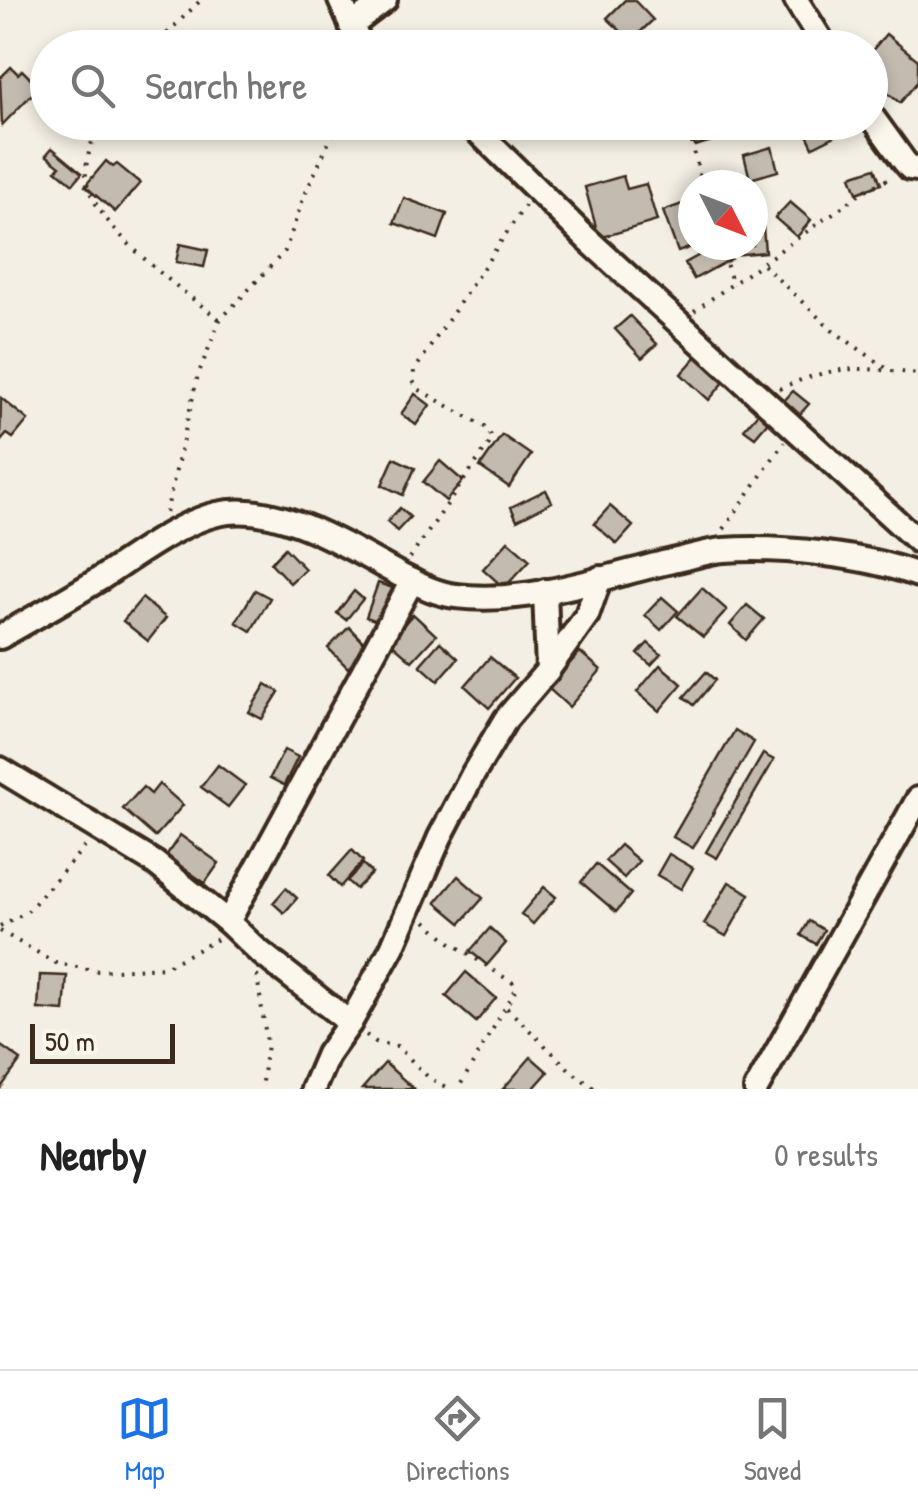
<!DOCTYPE html>
<style>
:root{--surface:#fff;--page:#f6f6f6;--text:#222;--muted:#767676;--line:#e0e0e0;--accent:#1a73e8}
body{margin:0;font-family:"Patrick Hand",sans-serif;background:var(--page);color:var(--text)}
.compass{position:absolute;left:678px;top:170px;width:90px;height:90px;border-radius:50%;background:var(--surface);box-shadow:0 5px 15px #0003;rotate:132deg}
.scale{position:absolute;left:30px;bottom:25px;width:145px;box-sizing:border-box;padding-left:10px;border:5px solid #3b2a1e;border-top:0;font-size:28px;line-height:35px;white-space:nowrap;color:#3b2a1e;-webkit-text-stroke:8px #fbf7ec;paint-order:stroke}
.list{margin:0;padding:0;list-style:none}
h2{display:flex;justify-content:space-between;align-items:center;height:130px;margin:0;padding:0 40px;font-size:42px}
h2 small{font-size:32px;font-weight:400;color:var(--muted)}
.icon{flex:none;width:55px;height:55px;fill:none;stroke:currentColor;stroke-width:2;stroke-linecap:round;stroke-linejoin:round}
.map{position:relative;flex:none;width:918px;height:1089px;overflow:hidden}
.search{position:absolute;background:var(--surface);box-shadow:0 5px 15px #0003;left:30px;right:30px;top:30px;height:110px;display:flex;align-items:center;gap:25px;box-sizing:border-box;padding:0 35px;border-radius:55px;color:var(--muted);font-size:38px}
.sheet{height:280px;background:var(--surface)}
nav{display:flex;justify-content:space-around;align-items:center;box-sizing:border-box;height:140px;border-top:2px solid var(--line);background:var(--surface);font-size:28px;color:var(--muted)}
nav a{display:grid;justify-items:center;gap:5px}
nav .on{color:var(--accent)}
.map>svg:first-child{display:block}
.building{fill:#c3bbb0;stroke:#3b2a1e;stroke-width:2.5}
.lines{fill:none;stroke-linecap:round;stroke-linejoin:round}
.minor-casing{stroke:#3b2a1e;stroke-width:30}
.path{stroke:#3b2a1e;stroke-width:4;stroke-dasharray:2.5 8;stroke-linecap:butt}
.minor{stroke:#fbf7ec;stroke-width:22}
</style>
<div class="map">
<svg width="918" height="1089" viewBox="0 0 918 1089">
<rect width="100%" height="100%" fill="#f3efe4"/>
<filter id="ink" filterUnits="userSpaceOnUse"><feTurbulence type="fractalNoise" baseFrequency=".01" numOctaves="2"/><feDisplacementMap in="SourceGraphic" scale="20" xChannelSelector="R" yChannelSelector="G"/><feConvolveMatrix kernelMatrix="1 2 1 2 8 2 1 2 1" color-interpolation-filters="sRGB"/></filter>
<g filter="url(#ink)">
<g class="building">
<polygon points="625,0 634,0 653,20 631,41 607,18"/>
<polygon points="886,34 918,60 918,81 900,103 870,79 870,53"/>
<polygon points="11,67 18,74 22,70 39,87 2,125 0,78"/>
<polygon points="702,122 734,122 737,134 695,146 689,126"/>
<polygon points="838,122 843,132 813,147 802,124"/>
<polygon points="772,147 778,171 750,179 744,155"/>
<polygon points="52,148 82,173 73,184 56,170 60,166 46,155"/>
<polygon points="106,161 113,167 117,164 140,183 115,212 85,186"/>
<polygon points="875,168 881,184 857,193 851,176"/>
<polygon points="623,176 627,189 646,184 657,221 599,238 585,187"/>
<polygon points="404,198 447,214 438,239 394,223"/>
<polygon points="693,200 693,245 697,245 678,252 663,211"/>
<polygon points="790,202 811,220 797,237 775,218"/>
<polygon points="763,227 765,252 732,255 731,245 753,245 753,228"/>
<polygon points="180,244 208,250 204,267 176,262"/>
<polygon points="718,245 723,245 731,259 694,279 685,263"/>
<polygon points="630,316 657,344 642,358 615,329"/>
<polygon points="697,356 725,381 709,400 681,374"/>
<polygon points="793,391 809,404 799,415 783,402"/>
<polygon points="415,394 430,405 416,425 401,414"/>
<polygon points="1,398 28,420 13,438 7,434 0,442"/>
<polygon points="762,408 772,417 755,437 744,429"/>
<polygon points="502,435 531,455 509,487 480,467"/>
<polygon points="394,458 415,468 403,495 382,485"/>
<polygon points="440,461 463,481 446,501 423,482"/>
<polygon points="546,490 552,502 517,520 511,507"/>
<polygon points="610,506 633,526 617,544 594,524"/>
<polygon points="400,508 410,517 397,531 387,522"/>
<polygon points="508,541 530,560 504,588 483,569"/>
<polygon points="285,548 305,569 290,583 271,563"/>
<polygon points="378,583 399,590 386,624 366,617"/>
<polygon points="702,588 727,610 703,637 677,616"/>
<polygon points="255,590 270,598 251,631 236,622"/>
<polygon points="354,591 363,599 346,620 337,613"/>
<polygon points="662,597 678,611 661,630 645,615"/>
<polygon points="142,598 166,618 148,641 123,621"/>
<polygon points="747,605 764,619 746,640 730,625"/>
<polygon points="413,614 436,635 412,661 389,641"/>
<polygon points="349,627 369,648 348,668 328,648"/>
<polygon points="440,642 458,658 438,681 420,665"/>
<polygon points="648,643 661,654 651,665 638,654"/>
<polygon points="580,652 601,670 569,707 548,688"/>
<polygon points="490,657 515,678 489,708 465,686"/>
<polygon points="660,665 682,684 659,711 637,692"/>
<polygon points="706,672 715,680 694,705 684,697"/>
<polygon points="266,684 279,692 262,719 249,712"/>
<polygon points="735,730 754,742 693,848 673,837"/>
<polygon points="284,750 298,757 284,785 270,778"/>
<polygon points="763,754 774,760 717,858 706,852"/>
<polygon points="218,765 245,785 228,807 201,787"/>
<polygon points="159,784 183,805 155,837 123,809 143,787 151,794"/>
<polygon points="180,835 219,863 205,883 166,856"/>
<polygon points="620,845 639,861 624,878 605,861"/>
<polygon points="352,850 363,861 340,887 329,876"/>
<polygon points="669,854 693,868 681,889 657,875"/>
<polygon points="363,864 372,873 356,889 347,881"/>
<polygon points="596,864 631,894 616,912 581,882"/>
<polygon points="458,876 483,898 461,923 436,902"/>
<polygon points="729,882 750,894 726,936 704,924"/>
<polygon points="544,887 556,897 533,924 521,914"/>
<polygon points="286,888 297,898 284,913 273,903"/>
<polygon points="809,921 824,930 816,944 801,935"/>
<polygon points="490,928 506,943 487,965 470,951"/>
<polygon points="466,972 496,998 476,1022 446,996"/>
<polygon points="40,975 67,976 64,1011 38,1009"/>
<polygon points="1,1046 21,1060 0,1089 0,1048"/>
<polygon points="531,1057 548,1072 533,1089 503,1089"/>
<polygon points="385,1063 414,1089 362,1089"/>
</g>
<g class="lines">
<g class="minor-casing">
<g id="minor">
<polyline points="340,0 362,48"/>
<polyline points="796,0 826,48"/>
<polyline points="351,26 385,0"/>
<polyline points="870,114 904,161 910,168 918,169"/>
<polyline points="458,122 476,130 587,239 918,541"/>
<polyline points="545,591 548,670"/>
<path d="M0,637C33,618 66,600 98,580C132,558 178,523 217,514C276,500 350,548 400,575C418,584 436,594 456,596C528,605 603,577 672,561C689,558 707,551 724,550C781,546 865,555 918,575"/>
<polyline points="0,769 155,863 228,922 256,949 350,1023"/>
<polyline points="228,922 412,581"/>
<polyline points="313,1089 328,1054 350,1023 392,948 440,837 472,776 506,719 548,670 587,615 600,578"/>
<polyline points="756,1089 918,799"/>
</g>
</g>
<g class="path">
<polyline points="645,40 650,48"/>
<polyline points="152,48 201,0"/>
<path d="M97,122C94,139 85,159 86,175C87,222 184,292 219,319"/>
<polyline points="687,122 702,185"/>
<polyline points="720,245 733,285"/>
<polyline points="763,265 832,330 889,370"/>
<polyline points="694,311 866,190 892,177"/>
<path d="M779,389C835,364 859,367 918,374"/>
<polyline points="166,513 198,375 220,320 285,251 303,199 338,122"/>
<polyline points="724,529 784,442"/>
<polyline points="410,558 489,444 491,436 487,428 418,389 413,381 414,371 526,204"/>
<polyline points="426,921 450,942 513,983 516,989 458,1089"/>
<polyline points="0,927 27,912 87,844"/>
<polyline points="0,931 56,963 98,971 165,967 218,939"/>
<polyline points="257,975 267,1044 261,1089"/>
<polyline points="507,1008 571,1071 595,1089"/>
<polyline points="366,1035 377,1043 397,1046 428,1077 449,1089"/>
</g>
<use href="#minor" class="minor"/>
</g>
</g>
</svg>
<svg class="compass" viewBox="-18 -18 36 36"><path d="M0-13l5 13h-10z" fill="#e53935"/><path d="M0 13l5-13h-10z" fill="#767676"/></svg>
<div class="scale">50 m</div>
<div class="search"><svg class="icon" aria-label="search" viewBox="0 0 24 24"><circle cx="10" cy="10" r="6"/><path d="M15 15l6 6"/></svg>Search here</div>
</div>
<section class="sheet">
<h2>Nearby<small>0 results</small></h2>
<ul class="list">
</ul>
</section>
<nav>
<a class="on"><svg class="icon" aria-label="map" viewBox="0 0 24 24"><path d="M3 6l6-2 6 2 6-2v14l-6 2-6-2-6 2zM9 4v14M15 6v14"/></svg>Map</a>
<a><svg class="icon" aria-label="directions" viewBox="0 0 24 24"><path d="M12 3l9 9-9 9-9-9zM9 14v-3h6M13 9l2 2-2 2"/></svg>Directions</a>
<a><svg class="icon" aria-label="saved" viewBox="0 0 24 24"><path d="M7 4h10v16l-5-4-5 4z"/></svg>Saved</a>
</nav>
